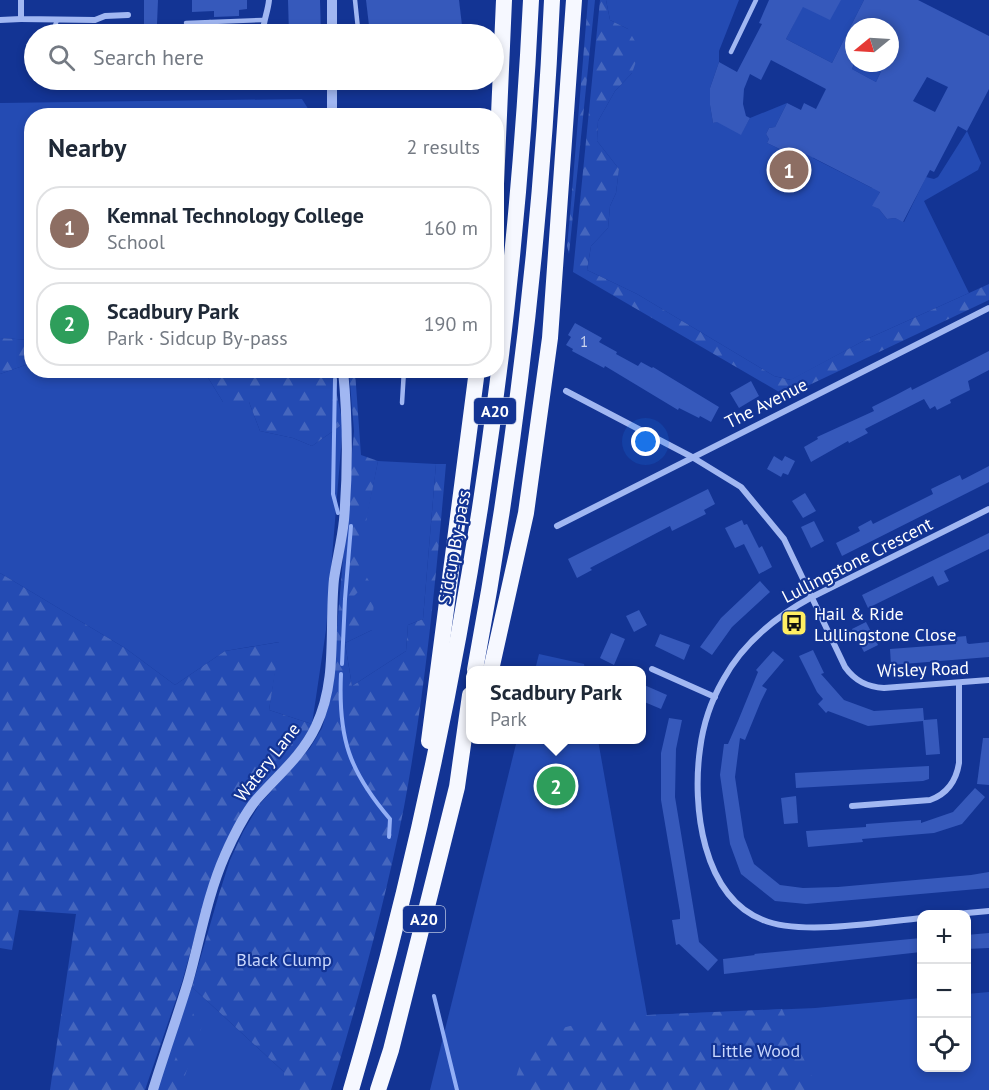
<!DOCTYPE html>
<meta charset="utf-8">
<style>
:root{--surface:#fff;--page:#f2f2f3;--text:#1f2937;--muted:#747a83;--line:#e0e1e3;--accent:#7c3aed}
body{margin:0;font-family:"PT Sans",sans-serif;background:var(--page);color:var(--text)}
.controls{position:absolute;right:18px;bottom:18px;display:grid;overflow:hidden;border-radius:12px;box-shadow:0 3px 9px #0003}
.controls button{width:54px;height:54px;display:grid;place-items:center;padding:0;border:0;border-bottom:2px solid var(--line);background:var(--surface);color:var(--text);font:30px sans-serif}
.compass{position:absolute;left:845px;top:18px;width:54px;height:54px;border-radius:50%;background:var(--surface);box-shadow:0 3px 9px #0003;rotate:252deg}
.you{position:absolute;left:646px;top:442px;width:21px;height:21px;margin:-15px;border:4px solid #fff;border-radius:50%;background:#1a73e8;box-shadow:0 0 0 9px #1a73e833}
.badge{display:grid;place-items:center;width:39px;height:39px;border-radius:50%;background:var(--accent);color:#fff;font-size:20px;font-weight:700}
.pin{position:absolute;translate:-50% -50%;border:3px solid #fff;box-shadow:0 2px 6px #0006}
.popup{position:absolute;left:466px;top:666px;width:180px;height:78px;box-sizing:border-box;display:grid;place-content:center;border-radius:12px;background:var(--surface);filter:drop-shadow(0 2px 4px #0005);font-size:20px;white-space:nowrap;color:var(--muted)}
.popup b{font-size:22px;color:var(--text)}
.popup::after{content:'';position:absolute;left:50%;top:100%;margin-left:-12px;border:12px solid transparent;border-top-color:var(--surface)}
.list{margin:0;padding:0;list-style:none}
h2{display:flex;justify-content:space-between;align-items:center;height:78px;margin:0;padding:0 24px;font-size:26px}
h2 small{font-size:20px;font-weight:400;color:var(--muted)}
.list li{display:grid;grid-template-columns:39px 1fr auto;gap:18px;align-items:center;box-sizing:border-box;height:84px;margin:0 12px 12px;padding:0 12px;border:2px solid var(--line);border-radius:24px}
.list b{display:block;font-size:22px;white-space:nowrap}
.list p{margin:0;font-size:20px;white-space:nowrap;color:var(--muted)}
.list em{font-size:20px;font-style:normal;color:var(--muted)}
.icon{flex:none;width:33px;height:33px;fill:none;stroke:currentColor;stroke-width:2;stroke-linecap:round;stroke-linejoin:round}
.map{position:relative;flex:none;width:989px;height:1090px;overflow:hidden}
.search{position:absolute;background:var(--surface);box-shadow:0 3px 9px #0003;left:24px;top:24px;width:480px;height:66px;display:flex;align-items:center;gap:15px;box-sizing:border-box;padding:0 21px;border-radius:33px;color:var(--muted);font-size:22px}
.panel{position:absolute;background:var(--surface);box-shadow:0 3px 9px #0003;left:24px;top:108px;width:480px;height:270px;border-radius:24px}
.map>svg:first-child{display:block}
.green{fill:#244bb3}
.forest{fill:url(#forest-firs)}
.lines{fill:none;stroke-linecap:round;stroke-linejoin:round}
.stream{stroke:#93aff6;stroke-width:4}
.building{fill:#3659bb;fill-rule:evenodd}
.service{stroke:#a1b7f2;stroke-width:4.5}
.minor{stroke:#a1b7f2;stroke-width:6}
.tertiary{stroke:#a1b7f2;stroke-width:10}
.trunk{stroke:#f6f8ff;stroke-width:16}
.labels{text-anchor:middle;dominant-baseline:central;stroke-width:4.5;stroke-linejoin:round;paint-order:stroke}
.number-label{font-size:15px;fill:#cdd6ee}
.shield{fill:#133494;stroke:#b8c2df;stroke-width:1.5}
.shield-label{font-size:16px;font-weight:bold;fill:#fff}
.street-label{font-size:18px;fill:#fff;stroke:#133494}
.poi-label{font-size:18px;fill:#fff;stroke:#133494;text-anchor:start}
.park-label{font-size:18px;fill:#c9d7fd;stroke:#133494}
</style>
<div class="map">
<svg width="989" height="1090" viewBox="0 0 989 1090">
<defs>
<pattern id="forest-firs" width="22" height="20" patternUnits="userSpaceOnUse" patternTransform="scale(1.5)"><rect width="22" height="20" fill="#244bb3"/><path d="M5 1l3.5 6h-7zM16 11l3.5 6h-7z" fill="#4566be"/></pattern>
</defs>
<rect width="100%" height="100%" fill="#133494"/>
<g class="green">
<polygon points="606,0 739,0 719,51 719,62 710,88 710,105 713,123 719,121 741,134 750,118 787,103 775,127 769,128 766,134 769,139 767,143 784,151 781,156 794,162 797,158 800,159 816,129 813,158 872,188 896,159 873,206 879,209 887,219 895,218 904,222 926,177 934,179 938,177 967,131 981,163 978,170 924,201 969,293 867,339 791,380 774,376 637,294 587,270 591,246 608,228 610,206 616,193 619,169 597,141 598,121 615,91 632,73 628,29 610,20"/>
<polygon points="806,0 864,0 832,63 786,39"/>
<polygon points="855,63 885,63 876,82 852,69"/>
<polygon points="302,99 312,115 32,116 31,340 0,338 0,103"/>
<polygon points="31,363 32,370 204,371 223,402 249,402 260,431 293,438 312,446 343,424 326,630 312,724 269,710 279,642 225,651 175,685 125,648 0,573 0,374"/>
<polygon points="378,461 436,464 423,619 408,625 406,651 352,686 345,643 372,630 349,600"/>
<polygon points="539,654 584,664 585,670 535,670"/>
<polygon points="517,740 598,740 647,1015 815,1008 921,998 922,1068 966,1068 967,994 989,992 989,1090 430,1090"/>
<polygon points="192,987 284,1072 284,1090 152,1090"/>
</g>
<g class="forest">
<polygon points="588,0 595,0 569,254 567,246 570,215"/>
<polygon points="600,0 606,0 610,20 628,29 640,50 632,73 615,91 598,121 597,141 619,169 616,193 610,206 608,228 591,246 587,270 637,294 774,376 790,380 867,339 989,284 989,300 786,396 573,272"/>
<polygon points="0,338 31,340 31,363 0,374"/>
<polygon points="204,371 332,371 343,424 312,446 293,438 260,431 249,402 223,402"/>
<path d="M349,371H355L361,455L378,461L358,563L369,581L350,600L374,602L372,630L345,643L352,686L406,651L408,625L423,619L436,464H446C436,579 425,694 404,807C385,903 359,997 331,1090H284V1072L192,987L219,894L230,860L243,832L259,805L310,748L322,728L331,697L354,431Z"/>
<polygon points="0,573 125,648 175,685 225,651 280,642 269,710 312,724 300,744 233,827 219,856 208,889 182,982 145,1090 50,1090 76,914 19,910 12,950 0,948"/>
<polygon points="196,1006 205,1017 180,1090 163,1090"/>
<polygon points="782,1009 812,1077 813,1090 512,1090 529,1037 570,1026 647,1015"/>
</g>
<g class="lines">
<g class="stream">
<polyline points="335,379 333,494 338,513"/>
<polyline points="342,664 345,599 351,526"/>
<path d="M341,674C338,738 349,771 390,819L389,837"/>
<polyline points="434,996 457,1090"/>
</g>
</g>
<g class="building">
<polygon points="144,0 158,0 157,24 144,24"/>
<polygon points="192,0 247,0 247,9 239,10 239,16 214,17 214,11 192,12"/>
<polygon points="288,0 320,0 321,34 289,34"/>
<polygon points="366,0 459,0 463,34 370,34"/>
<path d="M769,0H841L830,20L803,7L786,39L832,63L864,0H918L989,36V89L967,131L958,126L934,172L930,170L903,222L895,218L887,219L879,209L872,206L880,192L804,153L800,160L797,158L794,163L781,156L784,151L767,143L769,139L766,134L769,128L775,127L787,103L801,110L804,103L816,109L826,89L771,60L761,80L750,74L744,89L743,104L746,116L750,118L741,135L717,122L713,123L710,105V88L719,62L737,72L762,24L759,23ZM854,27H890V63H885L876,82L852,69L854,64ZM927,77L948,87L935,112L913,101Z"/>
<polygon points="239,25 240,34 214,34 214,26"/>
<polygon points="575,323 602,338 599,342 617,352 616,354 638,366 641,362 652,368 653,367 719,407 711,422 700,416 699,418 679,408 678,410 605,366 604,368 572,351 573,349 566,345 571,337 568,335"/>
<polygon points="989,351 989,370 968,381 970,390 950,400 951,403 937,410 935,406 930,409 924,399 865,429 868,433 849,443 848,441 811,462 804,447 818,439 817,437 874,411 872,407 896,395 911,387 912,390"/>
<polygon points="751,381 759,396 739,408 730,393"/>
<polygon points="774,456 782,461 785,456 795,461 788,475 783,473 781,477 767,469"/>
<polygon points="989,466 989,482 842,556 836,543 860,531 858,527 871,520 873,524 933,494 931,489 960,475 962,480"/>
<polygon points="708,489 715,504 704,510 706,514 672,531 670,526 590,568 592,570 577,578 568,559"/>
<polygon points="805,493 816,511 803,518 792,501"/>
<polygon points="742,520 744,525 747,524 759,548 762,546 772,567 759,574 744,544 735,548 725,528"/>
<polygon points="814,521 824,541 811,548 801,527"/>
<polygon points="989,533 989,549 944,571 949,581 938,586 933,576 868,608 862,595"/>
<polygon points="760,581 770,592 732,627 712,655 700,647 721,618"/>
<polygon points="639,610 647,625 634,632 626,616"/>
<polygon points="866,622 878,645 864,652 852,629"/>
<polygon points="611,633 625,639 614,665 600,658"/>
<polygon points="660,634 690,645 684,660 655,646"/>
<polygon points="966,636 967,643 969,644 989,642 989,657 891,665 890,649 956,644 956,637"/>
<polygon points="813,650 824,673 821,674 844,700 874,711 923,708 924,720 937,719 940,754 926,755 923,721 868,726 828,711 826,713 818,704 823,699 817,692 799,656"/>
<polygon points="773,651 784,660 762,686 767,689 761,701 745,740 740,738 735,777 744,837 754,864 780,885 803,888 838,887 971,875 989,872 989,888 806,904 775,901 741,874 730,844 720,775 724,744 728,744 738,721 758,672 756,670"/>
<polygon points="642,684 667,695 661,709 642,701"/>
<polygon points="669,718 682,720 676,749 675,797 699,942 718,960 708,971 679,944 676,945 672,920 680,919 680,912 661,800 661,753"/>
<polygon points="983,738 989,738 989,785 977,784"/>
<polygon points="929,766 929,779 923,781 796,788 795,773"/>
<polygon points="975,788 985,797 962,824 934,833 862,839 863,842 808,847 806,831 866,827 866,824 893,822 921,820 921,823 953,812"/>
<polygon points="796,796 798,823 784,824 781,798"/>
<polygon points="989,933 989,948 966,949 966,935"/>
<polygon points="921,938 921,952 724,974 723,959 755,955 754,954"/>
</g>
<g class="lines">
<g class="service">
<polyline points="355,0 358,29 357,34"/>
<polyline points="210,22 210,34"/>
<polyline points="186,23 263,20"/>
<polyline points="52,34 57,20"/>
<polyline points="731,52 756,0"/>
<polyline points="212,80 212,83"/>
<polyline points="402,403 404,370"/>
</g>
<g class="minor">
<polyline points="21,0 21,19 95,20 105,16 128,15"/>
<polyline points="0,20 21,19"/>
<path d="M263,33C263,21 268,12 269,0"/>
<path d="M566,391L692,457L741,487L784,539L845,667C855,681 867,687 884,688L989,680"/>
<polyline points="557,526 989,308"/>
<polyline points="652,669 715,697"/>
<path d="M852,806L930,800C947,794 956,782 959,763V683"/>
<polyline points="956,914 989,911"/>
<path d="M922,918C879,922 801,936 763,920C702,896 692,806 700,749C703,725 711,701 723,680C743,643 775,617 812,597L989,509"/>
</g>
<g class="tertiary">
<polyline points="332,0 332,34"/>
<polyline points="332,80 332,116"/>
<path d="M153,1090C164,1054 177,1018 188,982C200,940 207,896 225,855C233,837 243,816 256,800C277,776 302,756 316,726C338,680 329,628 334,579C337,559 342,540 344,520C348,470 348,421 343,370"/>
</g>
<g class="trunk">
<polyline points="496,184 504,0"/>
<path d="M475,670C516,449 542,225 552,0"/>
<polyline points="491,670 526,513 550,338 574,0"/>
<polyline points="429,741 477,370"/>
<path d="M351,1090C455,735 513,369 531,0"/>
<polyline points="378,1090 391,1050 457,787 470,695"/>
</g>
</g>
<defs>
<g id="bus-square" transform="scale(1.35)"><rect x="-9" y="-9" width="18" height="18" rx="4" fill="#ffee63" stroke="#133494"/><path d="M-5-6H5V4H4V6H2V4H-2V6H-4V4H-5ZM-3.5-4V0h7V-4ZM-3.5 1.2v1.5H-2V1.2ZM2 1.2v1.5H3.5V1.2Z" fill="#111"/></g>
</defs>
<g fill-rule="evenodd">
<use href="#bus-square" x="794" y="623"/>
</g>
<g class="labels">
<g class="number-label">
<text x="584" y="341">1</text>
</g>
<g class="shield">
<rect x="474" y="398" width="42" height="26" rx="4.5"/>
<rect x="403" y="906" width="42" height="26" rx="4.5"/>
</g>
<g class="shield-label">
<text x="495" y="411">A20</text>
<text x="424" y="919">A20</text>
</g>
<g class="street-label">
<text transform="translate(766 403) rotate(-27)">The Avenue</text>
<text transform="translate(454 547) rotate(-80)">Sidcup By-pass</text>
<text transform="translate(857 560) rotate(-27)">Lullingstone Crescent</text>
<text transform="translate(923 669) rotate(-2)">Wisley Road</text>
<text transform="translate(267 762) rotate(-52)">Watery Lane</text>
</g>
<g class="poi-label">
<text x="814" y="613">Hail &amp; Ride<tspan x="814" dy="21">Lullingstone Close</tspan></text>
</g>
<g class="park-label">
<text x="284" y="959">Black Clump</text>
<text x="756" y="1050">Little Wood</text>
</g>
</g>
</svg>
<div class="controls">
<button>+</button>
<button>−</button>
<button><svg class="icon" aria-label="locate" viewBox="0 0 24 24"><circle cx="12" cy="12" r="6"/><path d="M12 2v4M12 18v4M2 12h4M18 12h4"/></svg></button>
</div>
<svg class="compass" viewBox="-18 -18 36 36"><path d="M0-13l5 13h-10z" fill="#e53935"/><path d="M0 13l5-13h-10z" fill="#747a83"/></svg>
<div class="you"></div>
<div class="pin badge" style="left:789px;top:170px;background:#8d6e63">1</div>
<div class="pin badge" style="left:556px;top:786px;background:#2e9e5b">2</div>
<div class="popup"><b>Scadbury Park</b>Park</div>
<div class="search"><svg class="icon" aria-label="search" viewBox="0 0 24 24"><circle cx="10" cy="10" r="6"/><path d="M15 15l6 6"/></svg>Search here</div>
<section class="panel">
<h2>Nearby<small>2 results</small></h2>
<ul class="list">
<li><span class="badge" style="background:#8d6e63">1</span><div><b>Kemnal Technology College</b><p>School</p></div><em>160 m</em></li>
<li><span class="badge" style="background:#2e9e5b">2</span><div><b>Scadbury Park</b><p>Park · Sidcup By-pass</p></div><em>190 m</em></li>
</ul>
</section>
</div>
